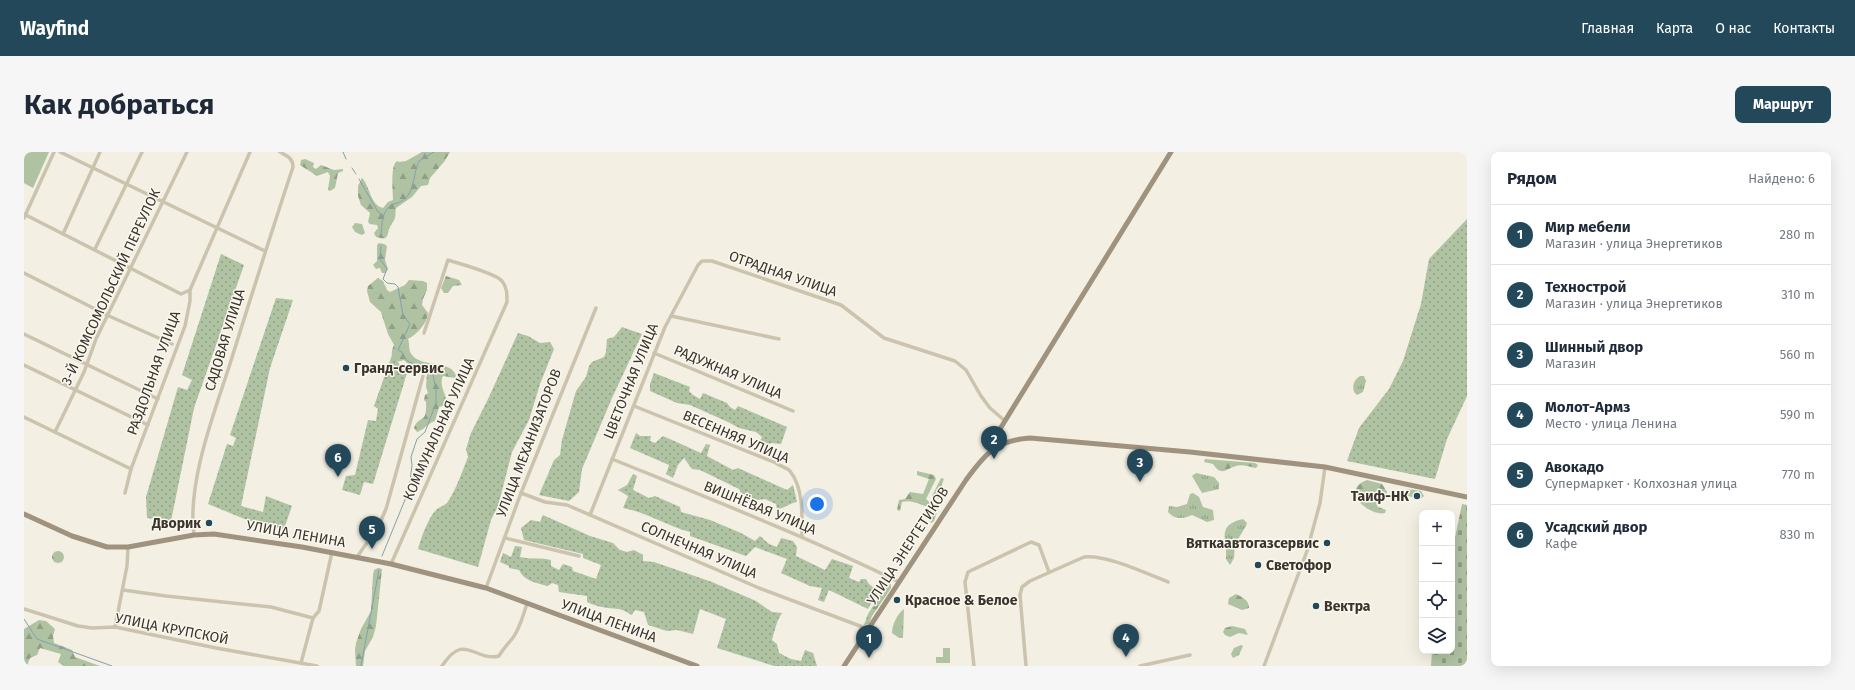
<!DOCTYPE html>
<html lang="ru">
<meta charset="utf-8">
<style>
:root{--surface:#fff;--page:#f6f6f7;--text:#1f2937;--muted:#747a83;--line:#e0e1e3;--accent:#22485a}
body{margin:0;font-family:"Fira Sans",sans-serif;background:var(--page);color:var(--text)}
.controls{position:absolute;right:12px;bottom:12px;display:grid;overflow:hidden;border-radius:8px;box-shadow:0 4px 16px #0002}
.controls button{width:36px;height:36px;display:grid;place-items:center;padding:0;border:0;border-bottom:1px solid var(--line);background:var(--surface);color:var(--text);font:20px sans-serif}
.you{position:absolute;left:793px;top:352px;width:14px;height:14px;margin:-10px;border:3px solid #fff;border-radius:50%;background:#1a73e8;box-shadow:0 0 0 6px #1a73e833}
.badge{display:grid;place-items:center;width:26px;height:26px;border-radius:50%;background:var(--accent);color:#fff;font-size:13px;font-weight:700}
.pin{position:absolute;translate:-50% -33px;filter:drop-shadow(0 1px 2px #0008)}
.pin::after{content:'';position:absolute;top:21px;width:14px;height:12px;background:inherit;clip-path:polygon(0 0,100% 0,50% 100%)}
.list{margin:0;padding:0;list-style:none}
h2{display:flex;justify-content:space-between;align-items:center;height:52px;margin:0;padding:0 16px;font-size:17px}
h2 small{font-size:13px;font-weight:400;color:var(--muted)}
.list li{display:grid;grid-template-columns:26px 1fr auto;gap:12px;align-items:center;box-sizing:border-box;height:60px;padding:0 16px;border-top:1px solid var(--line)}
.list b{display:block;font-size:15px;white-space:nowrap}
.list p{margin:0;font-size:13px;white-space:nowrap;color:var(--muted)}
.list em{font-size:13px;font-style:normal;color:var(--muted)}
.icon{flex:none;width:22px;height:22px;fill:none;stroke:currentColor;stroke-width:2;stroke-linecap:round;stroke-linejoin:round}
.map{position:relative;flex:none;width:1443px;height:514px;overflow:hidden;border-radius:8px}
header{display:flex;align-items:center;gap:24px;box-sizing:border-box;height:56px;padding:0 20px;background:var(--accent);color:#fff}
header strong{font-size:19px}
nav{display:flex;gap:22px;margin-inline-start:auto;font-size:14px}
.intro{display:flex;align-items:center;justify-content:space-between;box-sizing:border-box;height:96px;padding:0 24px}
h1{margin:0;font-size:28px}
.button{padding:10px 18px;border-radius:8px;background:var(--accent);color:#fff;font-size:14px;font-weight:700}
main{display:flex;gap:24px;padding:0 24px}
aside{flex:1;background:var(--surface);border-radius:8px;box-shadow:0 4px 16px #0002}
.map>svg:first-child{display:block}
.grass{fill:url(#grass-tufts)}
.forest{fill:url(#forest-firs)}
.cemetery{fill:url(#cemetery-stones)}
.park{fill:#afc2a2}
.garden{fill:url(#garden-dots)}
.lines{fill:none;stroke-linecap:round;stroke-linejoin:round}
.stream{stroke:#82a1af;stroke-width:1}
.street{stroke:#cbc3ae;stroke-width:3.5}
.secondary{stroke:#9f937f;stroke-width:5}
.poi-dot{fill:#22485a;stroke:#faf8ee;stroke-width:1.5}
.labels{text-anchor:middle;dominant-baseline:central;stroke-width:3;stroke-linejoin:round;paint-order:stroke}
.street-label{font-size:14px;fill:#3a342c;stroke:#faf8ee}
.poi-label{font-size:14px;font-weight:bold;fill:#3a342c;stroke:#faf8ee;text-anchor:start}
</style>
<header>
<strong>Wayfind</strong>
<nav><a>Главная</a><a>Карта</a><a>О нас</a><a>Контакты</a></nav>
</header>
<div class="intro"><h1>Как добраться</h1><a class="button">Маршрут</a></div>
<main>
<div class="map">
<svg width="1443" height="514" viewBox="0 0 1443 514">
<defs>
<pattern id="grass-tufts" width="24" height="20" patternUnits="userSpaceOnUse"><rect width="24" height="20" fill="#afc2a2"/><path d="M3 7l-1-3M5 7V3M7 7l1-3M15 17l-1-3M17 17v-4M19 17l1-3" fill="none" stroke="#8f9e84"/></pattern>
<pattern id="forest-firs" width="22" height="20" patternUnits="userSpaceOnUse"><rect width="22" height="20" fill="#afc2a2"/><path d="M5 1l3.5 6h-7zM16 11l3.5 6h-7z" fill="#8f9e84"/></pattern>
<pattern id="cemetery-stones" width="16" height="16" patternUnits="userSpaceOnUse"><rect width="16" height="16" fill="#afc2a2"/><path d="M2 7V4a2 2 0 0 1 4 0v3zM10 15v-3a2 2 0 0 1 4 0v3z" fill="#8f9e84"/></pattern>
<pattern id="garden-dots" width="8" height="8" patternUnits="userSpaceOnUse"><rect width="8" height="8" fill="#afc2a2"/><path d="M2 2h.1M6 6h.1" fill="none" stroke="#8f9e84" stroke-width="1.8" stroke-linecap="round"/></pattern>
</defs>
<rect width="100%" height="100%" fill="#f3efe2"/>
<g class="grass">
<path d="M1336,224H1340L1342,229L1339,240L1333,243L1330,240C1328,233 1330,228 1336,224Z"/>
<polygon points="1172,321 1190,325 1195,331 1195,337 1178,341 1168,324"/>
<polygon points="1383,337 1397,339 1400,344 1396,347 1384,344 1381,341"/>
<path d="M1169,341L1175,345L1179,355L1189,358L1190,368L1183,370L1168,363C1159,367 1151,368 1144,360L1145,354L1153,355L1163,352L1166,342Z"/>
<path d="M1219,367L1223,371L1222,374L1211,392L1210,406L1206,413L1202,407C1204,389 1191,373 1219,367Z"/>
<path d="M880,457L879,486H875L868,481C868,473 873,462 880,457Z"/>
</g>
<g class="forest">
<path d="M398,0H426L420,10L406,26L404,33L397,34L388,45L372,56C371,59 372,62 371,66C370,70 366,73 365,77C363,86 363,88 352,85L350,81L354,76L353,73L346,72L344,70L346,61L337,53L334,44V34L338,26C346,34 346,53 359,56L364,50L369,48C369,38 366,14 373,9L375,10L382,9Z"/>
<polygon points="281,7 290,11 289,15 292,17 297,13 310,18 319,17 319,19 314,21 311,36 306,39 304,38 306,24 304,20 293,24 276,13 277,8"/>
<polygon points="331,71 338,72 341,81 338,83 331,80 328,75"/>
<polygon points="355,91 360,92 363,94 361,108 364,117 361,121 358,121 356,116 352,117 349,113 353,109 353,93"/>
<polygon points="422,124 435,128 438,133 429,134 424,141 420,141 417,136"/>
<path d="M354,126L359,129L363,138L366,140L381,133L385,128L399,129L403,131V138L399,147L398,153L404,161C403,172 393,182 384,187C386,192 384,199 388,203C398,216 427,207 432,224L431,226L419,224C414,234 424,243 422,253L415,255L411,269C404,271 400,278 393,280L390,276C396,261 403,274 402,250L400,248L401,243L404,241L402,235L403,221L383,211L380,208L373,210C366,205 367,200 370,193L364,182L357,160L346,150L343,139L344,134Z"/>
<path d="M1181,307L1231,311L1234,313L1232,316C1226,315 1217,312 1212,314C1201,317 1198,325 1189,312L1180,310Z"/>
<path d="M893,319L910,323L912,327L902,347L914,357L910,369L907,371L906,367L908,360L905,355C896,353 888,347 878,350L876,359L873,358L875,348L881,347L886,340L899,342L905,327L893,323Z"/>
<polygon points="917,326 920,327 914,342 920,344 918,348 908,344"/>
<path d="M1343,328L1358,332L1363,340L1361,347L1352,351L1354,355L1362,358L1361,361C1347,365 1314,339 1343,328Z"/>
<circle cx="34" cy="405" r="6"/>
<polygon points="354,416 358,417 352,474 349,485 341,499 339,514 332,514 331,498 332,491 337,477 347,459 349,423 350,418"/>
<polygon points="867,431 867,436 848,464 845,472 840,473 844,462 863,432"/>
<path d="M1212,442C1218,445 1225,448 1225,456L1218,458L1204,452L1205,446Z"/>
<polygon points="15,468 22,469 31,477 29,484 30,491 48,498 51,505 76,514 40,514 34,510 37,502 16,496 13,503 6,506 3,514 0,514 0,477"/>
<polygon points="1208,474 1221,477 1224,483 1215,481 1206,485 1201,483 1199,480 1201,476"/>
<polygon points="1217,493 1219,494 1215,503 1209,506 1207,502 1210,496"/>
</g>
<polygon class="cemetery" points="1438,352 1443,353 1443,514 1407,514 1408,499 1428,499 1428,400"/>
<g class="park">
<polygon points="0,0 25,0 9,36 0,31"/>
<polygon points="919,496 926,496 926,511 912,511 912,505 919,505"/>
</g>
<g class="garden">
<polygon points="1443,67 1443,244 1423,287 1411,327 1323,309 1335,276 1365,237 1379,209 1397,152 1405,107"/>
<polygon points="197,102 220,113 170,256 147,369 123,366 122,345 154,235 163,238 168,228 158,223"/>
<polygon points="252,146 269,148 246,216 217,354 239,360 242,344 268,354 260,377 223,368 184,352 203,292 209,294 212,286 206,283"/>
<polygon points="598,175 618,182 588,246 558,317 555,340 545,349 515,343 530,308 536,303 538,288 552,239 562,225 565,214 568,210 580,205 582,200 583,187 590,185"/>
<path d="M494,181L504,184L516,191L526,190L530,197L516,232L505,268L488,300L474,354L467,368L454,415L394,397C397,386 404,366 412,358C415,355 420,354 423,351C432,338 438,320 444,305L442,297L447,281L465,245Z"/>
<polygon points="368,203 383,221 349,332 340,330 336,343 318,338 322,324 331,323 344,268 352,269 354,257 350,254"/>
<polygon points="630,221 666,235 665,239 669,243 676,247 679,241 703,251 706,255 711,258 714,254 763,275 757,292 747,291 742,294 735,291 738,285 732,280 715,276 704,270 666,253 653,251 626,239 626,232"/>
<path d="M612,281L616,284H627L626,289L631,291L639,284L677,301L682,292L686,293L683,304L709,318L714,316L763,338L769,333L773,350C765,351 762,356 753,357L752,352L741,347L733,348L717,341L715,337L676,318L668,317L660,306L654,313L649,326L642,322L645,313L606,296Z"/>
<path d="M609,322L613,324L609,338L625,346L631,344L656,355L657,360L686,368L717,381L731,389L736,384L745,392L753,395L757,386L769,389L773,395L772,404L801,418L808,407L829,414L825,426L835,430L837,427H842L845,432L854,439L844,457L805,438L800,450L794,448L798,436L786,434L757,421L763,407L731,395L722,404L666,384V380C643,374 622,360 599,356L604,344L594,338L603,333Z"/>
<path d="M519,363L566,384L589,391L596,398L603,400L610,398L619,403V409L630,410L688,430L732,449L748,460L758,461C752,470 751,478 748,488L753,492L755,501L767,507L777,509L781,498L789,501L793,514H750L693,496L702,467L676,457L669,482L653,478L643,479L624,473L620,460L611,458L608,463C604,461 598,457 594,457C583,456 573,455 563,450V444L535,440L534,433L528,431L524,434C512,431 500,429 495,418L485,416V414L476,410L479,401L487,405L491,394L498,395L496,405C507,408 516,405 527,408V414L535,418L539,412L548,415L549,419L572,427L577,413L559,406V402L500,388L497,376L507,368L516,370Z"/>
</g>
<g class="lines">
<g class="stream">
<polyline points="319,0 322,7"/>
<polyline points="328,16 332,22"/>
<polyline points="335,27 354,60 360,64"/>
<path d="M357,85C358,73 357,57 370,52C377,50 381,48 385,42C391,31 390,19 395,9L410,0"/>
<path d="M357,94L356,107L363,117L359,127L363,131L371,132L374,135L379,163L386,172L374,198L378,200C380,214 399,212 408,218L412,238V251L401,280L393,287L387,305L388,313L385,338L358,404"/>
<polyline points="0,467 13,487 88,514"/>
<polyline points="337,514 355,418"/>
</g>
<g class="street">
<polyline points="36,0 241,99"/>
<polyline points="0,62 157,142 166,138"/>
<polyline points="0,66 30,0"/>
<polyline points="39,82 76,0"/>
<polyline points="71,97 118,0"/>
<polyline points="0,121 85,164 148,192"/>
<polyline points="647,164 755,187"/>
<polyline points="0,182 134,247"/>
<polyline points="630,201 769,259"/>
<polyline points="0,213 124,273"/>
<path d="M610,254L752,311C756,314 763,316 766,319C780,337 778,364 778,385"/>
<polyline points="0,265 107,317"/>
<polyline points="31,280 60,220 72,187 163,0"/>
<path d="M588,307C684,346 781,384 875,430"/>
<polyline points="101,341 107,317 161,174 166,149 166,138 226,0"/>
<polyline points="497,341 521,350 543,353 735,436 844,477"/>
<polyline points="566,363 641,175 674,113 678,109 688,109 817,153 860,186 931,209 942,218 957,244 966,256 981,269"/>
<path d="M170,383C163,332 189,264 205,215C226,148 247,81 269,15C269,6 263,4 256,0"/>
<polyline points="481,386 555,404"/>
<polyline points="333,405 354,375 362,357 399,224"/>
<path d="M367,412L483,150C483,142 483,135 478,129C471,121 436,112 424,108L400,181"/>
<polyline points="462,436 497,341 572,156"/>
<polyline points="99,438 142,444 247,455 289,466"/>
<polyline points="0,457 54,474 68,476 91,475 192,496 293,514"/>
<polyline points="91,475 103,414 104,395"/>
<polyline points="277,511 289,466 295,459 308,400"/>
<path d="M418,514C441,479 450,510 475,504C479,497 483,493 488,487C496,477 499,463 503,452"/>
<polyline points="950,514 941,430 944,420 1007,390 1015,393 1025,420"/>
<path d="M1002,514L996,443L998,435L1006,429L1060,405C1084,403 1121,421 1144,430"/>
<polyline points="1116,514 1166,503"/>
<polyline points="1240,514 1283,399 1296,351 1301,315"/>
</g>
<g class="secondary">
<polyline points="975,292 976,277 1147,0"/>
<polyline points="0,362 48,384 83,395 104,395 170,383 190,382 278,395 367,412 462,436 673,514"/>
<path d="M820,514L942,328C961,302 972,288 1006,286L1166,300L1301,315L1443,345"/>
</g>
</g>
<g class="poi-dot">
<circle cx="322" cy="216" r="4"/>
<circle cx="1393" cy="344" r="4"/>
<circle cx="185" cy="371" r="4"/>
<circle cx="1303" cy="391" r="4"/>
<circle cx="1234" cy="413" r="4"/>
<circle cx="873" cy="448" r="4"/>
<circle cx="1292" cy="454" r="4"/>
</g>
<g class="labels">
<g class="street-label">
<text transform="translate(759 122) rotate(19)">ОТРАДНАЯ УЛИЦА</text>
<text transform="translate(87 135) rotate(-65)">3-Й КОМСОМОЛЬСКИЙ ПЕРЕУЛОК</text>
<text transform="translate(201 188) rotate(-73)">САДОВАЯ УЛИЦА</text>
<text transform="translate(704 220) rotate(23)">РАДУЖНАЯ УЛИЦА</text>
<text transform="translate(130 221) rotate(-70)">РАЗДОЛЬНАЯ УЛИЦА</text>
<text transform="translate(607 229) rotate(-68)">ЦВЕТОЧНАЯ УЛИЦА</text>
<text transform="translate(415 277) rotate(-66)">КОММУНАЛЬНАЯ УЛИЦА</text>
<text transform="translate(712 285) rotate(23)">ВЕСЕННЯЯ УЛИЦА</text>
<text transform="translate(505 291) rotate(-69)">УЛИЦА МЕХАНИЗАТОРОВ</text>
<text transform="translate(736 356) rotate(22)">ВИШНЁВАЯ УЛИЦА</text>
<text transform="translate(272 382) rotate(10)">УЛИЦА ЛЕНИНА</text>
<text transform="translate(884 394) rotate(-57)">УЛИЦА ЭНЕРГЕТИКОВ</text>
<text transform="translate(675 398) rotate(23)">СОЛНЕЧНАЯ УЛИЦА</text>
<text transform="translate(585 469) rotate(20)">УЛИЦА ЛЕНИНА</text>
<text transform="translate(148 477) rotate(11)">УЛИЦА КРУПСКОЙ</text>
</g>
<g class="poi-label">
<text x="330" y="216">Гранд-сервис</text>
<text x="1385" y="344" text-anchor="end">Таиф-НК</text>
<text x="177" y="371" text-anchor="end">Дворик</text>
<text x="1295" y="391" text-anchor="end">Вяткаавтогазсервис</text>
<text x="1242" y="413">Светофор</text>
<text x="881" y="448">Красное &amp; Белое</text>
<text x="1300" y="454">Вектра</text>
</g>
</g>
</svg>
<div class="controls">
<button>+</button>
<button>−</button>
<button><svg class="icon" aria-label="locate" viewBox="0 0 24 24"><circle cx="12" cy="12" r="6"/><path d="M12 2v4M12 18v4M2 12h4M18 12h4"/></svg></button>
<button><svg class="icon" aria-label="layers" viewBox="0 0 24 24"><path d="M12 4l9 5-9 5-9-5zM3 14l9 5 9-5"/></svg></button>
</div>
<div class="you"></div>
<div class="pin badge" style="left:845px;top:506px">1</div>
<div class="pin badge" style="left:970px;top:307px">2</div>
<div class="pin badge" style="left:1116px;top:330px">3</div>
<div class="pin badge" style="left:1102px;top:505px">4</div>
<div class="pin badge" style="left:348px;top:397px">5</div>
<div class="pin badge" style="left:314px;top:325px">6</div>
</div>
<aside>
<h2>Рядом<small>Найдено: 6</small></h2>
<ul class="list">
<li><span class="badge">1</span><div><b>Мир мебели</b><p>Магазин · улица Энергетиков</p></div><em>280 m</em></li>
<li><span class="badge">2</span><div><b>Технострой</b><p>Магазин · улица Энергетиков</p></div><em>310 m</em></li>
<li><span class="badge">3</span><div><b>Шинный двор</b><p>Магазин</p></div><em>560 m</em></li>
<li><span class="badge">4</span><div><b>Молот-Армз</b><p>Место · улица Ленина</p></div><em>590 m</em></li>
<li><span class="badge">5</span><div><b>Авокадо</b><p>Супермаркет · Колхозная улица</p></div><em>770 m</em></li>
<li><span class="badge">6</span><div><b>Усадский двор</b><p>Кафе</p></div><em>830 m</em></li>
</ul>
</aside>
</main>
